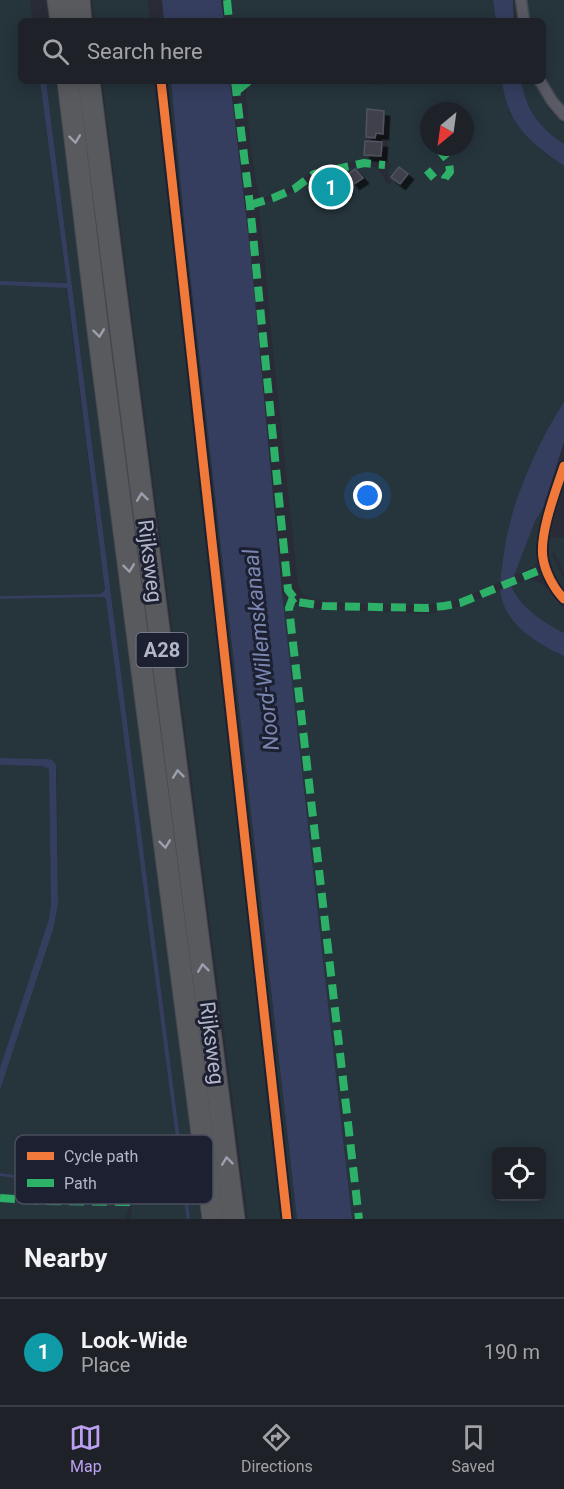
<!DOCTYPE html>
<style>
:root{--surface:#1f2128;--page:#2c2e34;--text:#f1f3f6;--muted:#a1a3a8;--line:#3c3e45;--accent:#bca0f2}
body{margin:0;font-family:Roboto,sans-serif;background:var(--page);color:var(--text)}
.controls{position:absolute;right:18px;bottom:18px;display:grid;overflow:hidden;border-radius:9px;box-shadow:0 3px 15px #0003}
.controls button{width:54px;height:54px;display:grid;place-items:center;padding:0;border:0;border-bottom:2px solid var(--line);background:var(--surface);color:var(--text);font:30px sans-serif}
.compass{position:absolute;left:420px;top:102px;width:54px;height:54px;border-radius:50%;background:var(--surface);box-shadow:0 3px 15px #0003;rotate:209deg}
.you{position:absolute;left:368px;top:496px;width:21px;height:21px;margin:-15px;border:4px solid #fff;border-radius:50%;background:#1a73e8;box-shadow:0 0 0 9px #1a73e833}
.badge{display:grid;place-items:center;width:39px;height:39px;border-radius:50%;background:var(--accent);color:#fff;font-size:20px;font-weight:700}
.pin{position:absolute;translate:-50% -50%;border:3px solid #fff;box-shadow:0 2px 6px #0006}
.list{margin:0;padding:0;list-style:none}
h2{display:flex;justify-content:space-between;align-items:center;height:78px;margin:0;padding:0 24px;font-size:26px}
h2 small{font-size:20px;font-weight:400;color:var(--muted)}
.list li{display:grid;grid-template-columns:39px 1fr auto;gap:18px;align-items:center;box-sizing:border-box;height:108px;padding:0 24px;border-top:2px solid var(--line)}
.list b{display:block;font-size:22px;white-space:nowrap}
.list p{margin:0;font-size:20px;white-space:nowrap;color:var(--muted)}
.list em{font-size:20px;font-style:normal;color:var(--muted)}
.icon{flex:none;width:33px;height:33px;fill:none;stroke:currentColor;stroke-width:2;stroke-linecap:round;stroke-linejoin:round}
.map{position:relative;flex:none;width:564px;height:1219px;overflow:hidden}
.search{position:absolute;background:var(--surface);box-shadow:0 3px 15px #0003;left:18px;right:18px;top:18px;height:66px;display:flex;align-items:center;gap:15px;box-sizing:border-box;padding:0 21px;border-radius:9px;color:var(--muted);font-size:22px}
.sheet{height:186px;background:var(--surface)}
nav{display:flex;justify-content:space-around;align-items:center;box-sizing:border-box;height:84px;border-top:2px solid var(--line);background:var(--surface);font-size:16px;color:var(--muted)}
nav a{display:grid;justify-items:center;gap:3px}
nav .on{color:var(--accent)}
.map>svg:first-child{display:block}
.green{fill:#26343c;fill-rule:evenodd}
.water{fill:#353e5f}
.building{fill:#3f414c;stroke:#51535e;stroke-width:1.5;filter:url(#shadow)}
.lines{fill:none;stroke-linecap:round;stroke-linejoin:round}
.street-casing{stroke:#464950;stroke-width:13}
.highway-casing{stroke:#464851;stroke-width:23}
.street{stroke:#595a64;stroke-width:10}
.highway{stroke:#595a5e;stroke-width:21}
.quiet{stroke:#2db169;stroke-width:8;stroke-dasharray:15 8;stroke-linecap:butt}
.cycleway-casing{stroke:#1c2031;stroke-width:13}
.cycleway{stroke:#f17a3a;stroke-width:9}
.oneway{stroke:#9c9fae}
.labels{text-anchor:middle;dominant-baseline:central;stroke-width:6;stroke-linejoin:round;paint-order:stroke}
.shield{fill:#1c2031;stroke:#85899b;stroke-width:1.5}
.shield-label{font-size:20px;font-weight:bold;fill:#b2b6c8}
.street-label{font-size:21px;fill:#b2b6c8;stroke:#1c2031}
.water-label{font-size:22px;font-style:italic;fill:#7a86b0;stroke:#1c2031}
.key{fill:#1c2031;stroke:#494d5e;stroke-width:1.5}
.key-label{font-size:16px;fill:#b2b6c8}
</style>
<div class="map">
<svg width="564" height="1219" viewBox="0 0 564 1219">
<defs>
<filter id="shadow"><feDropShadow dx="5.5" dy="5.5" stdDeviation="0" flood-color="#0009"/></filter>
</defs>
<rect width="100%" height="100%" fill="#292c36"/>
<g class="green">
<polygon points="0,0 30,0 33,21 21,21 21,81 40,81 67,283 0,281"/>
<polygon points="92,0 148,0 150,21 95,21"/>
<polygon points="229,0 493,0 496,21 377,21 377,19 371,20 371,21 231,21"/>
<polygon points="524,0 564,0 564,113 543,80 543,21 527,21"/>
<polygon points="46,81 57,81 118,574 202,1219 190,1219"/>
<polygon points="102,81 157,81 284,1219 248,1219"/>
<polygon points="165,81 171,81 185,230 297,1219 290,1219"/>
<path d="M255,81H373L374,85L382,84V81H502L505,99L510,114L543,152L564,166V402L543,440L518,497L507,534L500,582L455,601L422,606L343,603L310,599L303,594L298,585L270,322L265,260L259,210C265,198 284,197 296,191C303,187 308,181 315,177C325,172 366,162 376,168C381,171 384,179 386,183L390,185L392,182L389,176L388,171L392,165L386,160L388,135L376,134L375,138L366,137L365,140L382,142L381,160L365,159L312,172L290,188L264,198H260L255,178L248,122L246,91L249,85ZM429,111H465V147H429Z"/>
<path d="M521,81H534L548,109L564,124V144C539,127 527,111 521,81Z"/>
<polygon points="0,285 66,287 105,590 100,594 0,596"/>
<polygon points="543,508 537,563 534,567 514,576 535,521"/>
<polygon points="555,537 564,538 564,573 554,551 552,555 564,580 564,597 553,580 545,546 548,539"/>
<path d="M529,579C544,580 554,598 564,608V633C543,622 521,608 511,586Z"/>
<path d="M500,590C503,616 521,632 543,644C550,648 556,653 564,656V1219H352L282,593L294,605L302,608L427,614C453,610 476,600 500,590ZM496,1152H542V1196H496Z"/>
<polygon points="103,597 107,602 183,1192 179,1196 130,1192 0,1173 0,1090 53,930 58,904 57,771 56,765 48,759 0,758 0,599"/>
<polygon points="0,765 42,766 49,768 51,905 49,919 0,1068"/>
<polygon points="0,1176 130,1194 181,1199 184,1202 187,1219 130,1219 132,1208 130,1206 125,1219 0,1219"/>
</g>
<g class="water">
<polygon points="162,0 221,0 224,21 164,21"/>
<polygon points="493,0 513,0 514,21 496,21"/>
<polygon points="40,81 46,81 190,1219 187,1219 184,1202 181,1199 130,1194 0,1176 0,1173 130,1192 179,1196 183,1192 106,599 103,597 0,599 0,596 100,594 105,590 67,288 0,285 0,281 67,283"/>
<polygon points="171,81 230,81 251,258 282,593 352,1219 297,1219 185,230"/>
<path d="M502,81H521C527,111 539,127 564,144V166C530,143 507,124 502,81Z"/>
<path d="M564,402V442L543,508L535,521L514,576L500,582C502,566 504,551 507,535C516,492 540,439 564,402Z"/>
<path d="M511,586C521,608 543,622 564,633V656C556,653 550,649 543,645C521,632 503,616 500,590Z"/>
<polygon points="0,758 48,759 52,760 56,765 58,904 53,930 0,1090 0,1068 49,919 51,905 49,769 42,766 0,765"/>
</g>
<g class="building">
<polygon points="367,109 384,111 383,134 376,133 375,138 366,137"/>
<polygon points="365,141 382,142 381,156 364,155"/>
<polygon points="399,167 408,174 400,184 391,177"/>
<polygon points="355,169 363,178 354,184 347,175"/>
<polygon points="346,179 347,189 316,194 314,184"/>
</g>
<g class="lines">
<g class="street-casing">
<g id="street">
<polyline points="521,0 524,21"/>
<polyline points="540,81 552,101 564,115"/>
<path d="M564,466C556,490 539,534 543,558C545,572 554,589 564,599"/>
</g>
</g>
<g class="highway-casing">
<g id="highway">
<polyline points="58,0 61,21"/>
<polyline points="79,0 81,21"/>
<polyline points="68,81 98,331 213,1219"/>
<polyline points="89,81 234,1219"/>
</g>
</g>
<use href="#street" class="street"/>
<use href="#highway" class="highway"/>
<g class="quiet">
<polyline points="227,0 229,21"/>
<polyline points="235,81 250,205 288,590 297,602 324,606 426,608 444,606 460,603 545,568"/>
<polyline points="237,91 249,81"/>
<polyline points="437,147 449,162 450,172 445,178 444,184"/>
<polyline points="427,170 434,178"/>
<polyline points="250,205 273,198 294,189 314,174 364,163 385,165"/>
<polyline points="295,598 292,600 289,608 359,1219"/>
<polyline points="0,1198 42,1201 136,1202"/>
</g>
<g class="cycleway-casing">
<g id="cycleway">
<polyline points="161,81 287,1219"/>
<path d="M564,466C556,490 539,534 543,558C545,572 554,589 564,599"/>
</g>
</g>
<use href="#cycleway" class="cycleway"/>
</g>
<defs><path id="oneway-chevron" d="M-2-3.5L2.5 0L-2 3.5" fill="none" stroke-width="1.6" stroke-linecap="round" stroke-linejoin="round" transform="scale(1.5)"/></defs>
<g class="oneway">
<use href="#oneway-chevron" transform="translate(75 139) rotate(83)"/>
<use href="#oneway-chevron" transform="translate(99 333) rotate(83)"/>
<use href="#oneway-chevron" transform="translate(142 497) rotate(-97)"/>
<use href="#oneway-chevron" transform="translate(129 568) rotate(83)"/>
<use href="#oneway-chevron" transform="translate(178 774) rotate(-97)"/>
<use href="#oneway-chevron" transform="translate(165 844) rotate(83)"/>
<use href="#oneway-chevron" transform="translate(203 968) rotate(-97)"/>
<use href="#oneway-chevron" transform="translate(227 1161) rotate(-97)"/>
</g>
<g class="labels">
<rect class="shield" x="136.5" y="633" width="51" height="34" rx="4.5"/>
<g class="shield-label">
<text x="162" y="650">A28</text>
</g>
<g class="street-label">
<text transform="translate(150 561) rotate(83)">Rijksweg</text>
<text transform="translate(212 1043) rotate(83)">Rijksweg</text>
</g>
<g class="water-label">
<text transform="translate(261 650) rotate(-96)">Noord-Willemskanaal</text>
</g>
</g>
<rect x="15" y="1135" width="198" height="69" rx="9" class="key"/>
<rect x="27" y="1152" width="27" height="8" fill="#f17a3a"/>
<rect x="27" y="1179" width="27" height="8" fill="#2db169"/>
<g class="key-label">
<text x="64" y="1162">Cycle path</text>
<text x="64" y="1189">Path</text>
</g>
</svg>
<div class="controls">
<button><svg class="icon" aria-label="locate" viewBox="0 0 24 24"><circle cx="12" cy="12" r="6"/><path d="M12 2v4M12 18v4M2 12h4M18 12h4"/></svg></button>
</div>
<svg class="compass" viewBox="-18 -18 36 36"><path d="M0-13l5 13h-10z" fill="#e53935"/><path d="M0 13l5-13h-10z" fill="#a1a3a8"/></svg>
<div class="you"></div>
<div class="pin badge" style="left:331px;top:187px;background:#0f9aa8">1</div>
<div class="search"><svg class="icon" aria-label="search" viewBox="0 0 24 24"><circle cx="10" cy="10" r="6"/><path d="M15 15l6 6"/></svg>Search here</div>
</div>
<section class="sheet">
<h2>Nearby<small></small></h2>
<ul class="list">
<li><span class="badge" style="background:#0f9aa8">1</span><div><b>Look-Wide</b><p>Place</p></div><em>190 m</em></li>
</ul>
</section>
<nav>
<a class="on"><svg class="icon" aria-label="map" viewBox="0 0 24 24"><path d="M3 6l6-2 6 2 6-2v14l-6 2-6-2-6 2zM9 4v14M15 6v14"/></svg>Map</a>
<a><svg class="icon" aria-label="directions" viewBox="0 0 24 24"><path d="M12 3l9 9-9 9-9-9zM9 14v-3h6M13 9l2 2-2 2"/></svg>Directions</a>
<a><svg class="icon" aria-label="saved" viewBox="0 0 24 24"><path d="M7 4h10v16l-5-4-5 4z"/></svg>Saved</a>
</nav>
